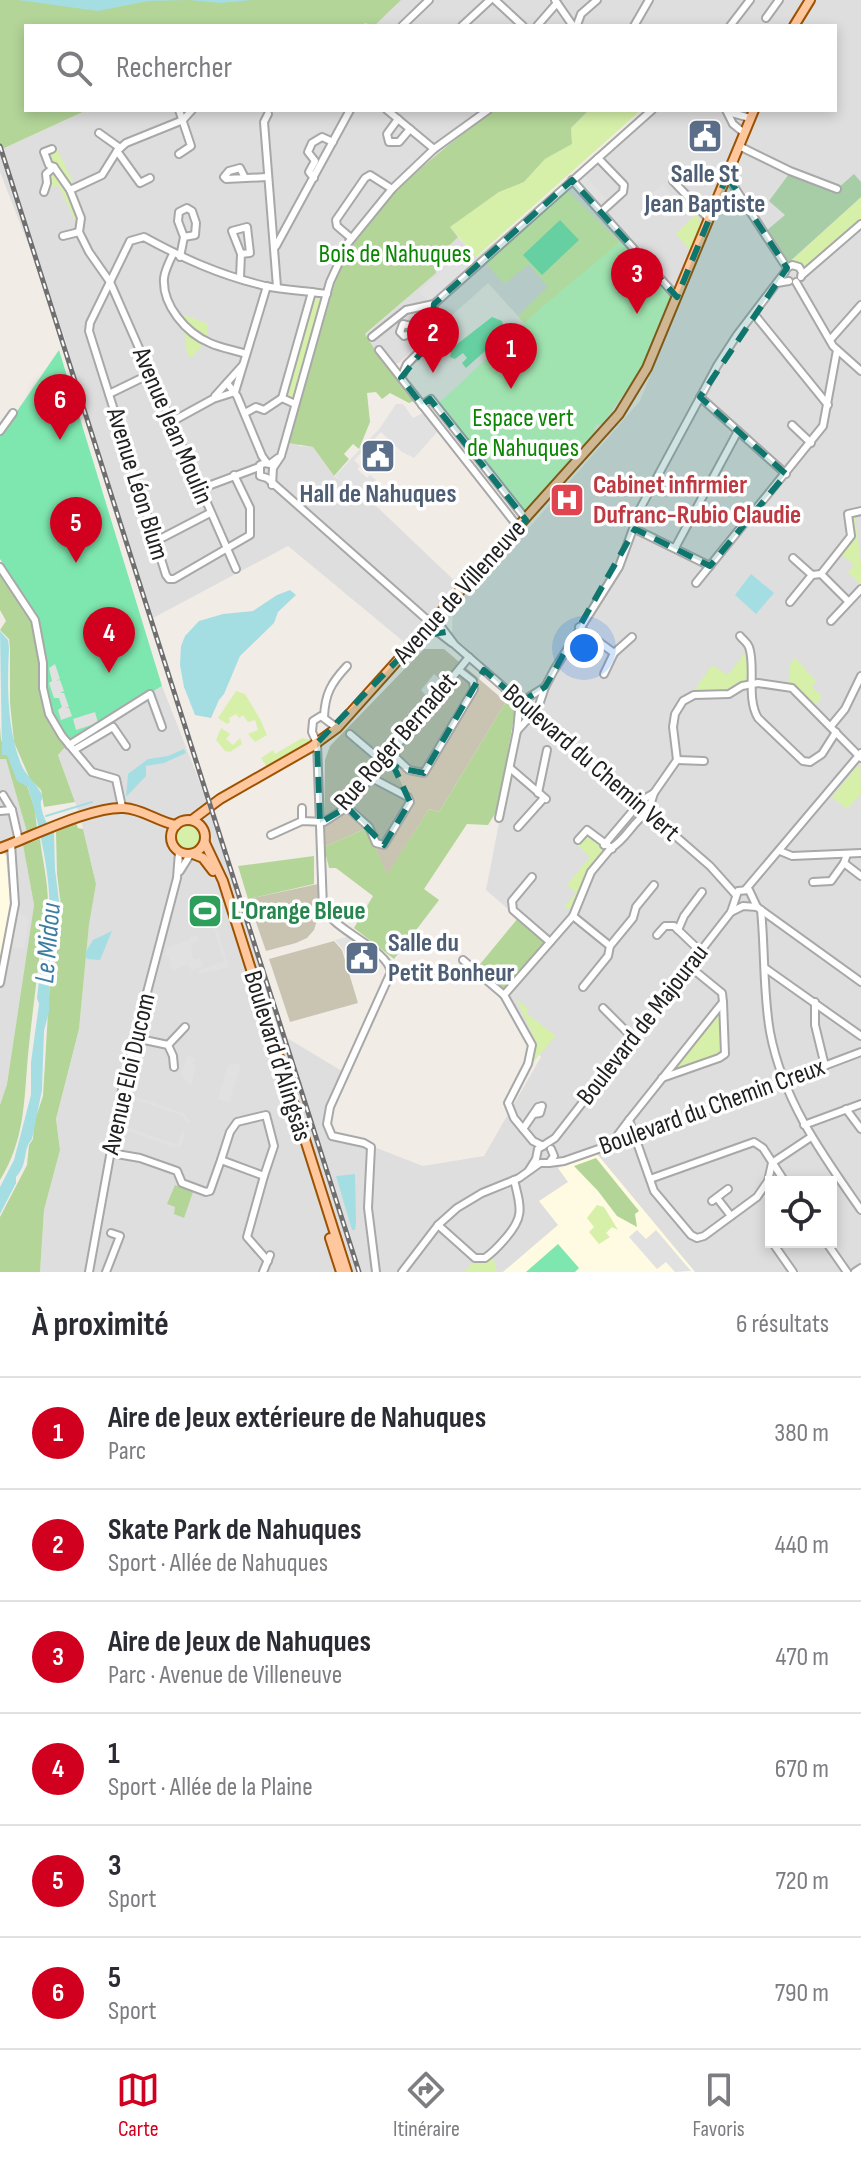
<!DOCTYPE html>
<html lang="fr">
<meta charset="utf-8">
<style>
:root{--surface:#fff;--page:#f7f7f7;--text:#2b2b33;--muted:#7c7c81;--line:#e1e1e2;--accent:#d1001f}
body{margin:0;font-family:"Sofia Sans Condensed",sans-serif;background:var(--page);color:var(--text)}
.controls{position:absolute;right:24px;bottom:24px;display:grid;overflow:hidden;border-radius:0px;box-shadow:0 4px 12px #0003}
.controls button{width:72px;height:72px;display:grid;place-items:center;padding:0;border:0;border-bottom:2px solid var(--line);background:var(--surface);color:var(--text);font:40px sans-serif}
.you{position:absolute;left:584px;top:648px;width:28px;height:28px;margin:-20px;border:6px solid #fff;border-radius:50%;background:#1a73e8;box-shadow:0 0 0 12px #1a73e833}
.badge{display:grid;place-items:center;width:52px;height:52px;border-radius:50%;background:var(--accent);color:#fff;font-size:26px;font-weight:700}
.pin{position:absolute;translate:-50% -66px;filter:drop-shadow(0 2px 4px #0008)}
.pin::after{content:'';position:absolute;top:42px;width:28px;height:24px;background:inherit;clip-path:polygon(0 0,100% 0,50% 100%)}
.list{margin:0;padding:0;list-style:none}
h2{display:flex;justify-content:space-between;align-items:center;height:104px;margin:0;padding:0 32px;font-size:34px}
h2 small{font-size:26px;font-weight:400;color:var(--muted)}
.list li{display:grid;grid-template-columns:52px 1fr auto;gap:24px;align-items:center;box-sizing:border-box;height:112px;padding:0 32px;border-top:2px solid var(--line)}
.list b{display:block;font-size:30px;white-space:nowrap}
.list p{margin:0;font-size:26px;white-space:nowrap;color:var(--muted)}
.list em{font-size:26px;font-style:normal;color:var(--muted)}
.icon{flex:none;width:44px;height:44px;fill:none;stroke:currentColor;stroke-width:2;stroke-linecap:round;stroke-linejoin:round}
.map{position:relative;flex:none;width:861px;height:1272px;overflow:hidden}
.search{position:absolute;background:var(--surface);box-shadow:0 4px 12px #0003;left:24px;right:24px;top:24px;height:88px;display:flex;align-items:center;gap:20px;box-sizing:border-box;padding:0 28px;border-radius:0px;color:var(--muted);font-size:30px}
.sheet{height:776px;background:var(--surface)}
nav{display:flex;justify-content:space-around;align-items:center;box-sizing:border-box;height:112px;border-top:2px solid var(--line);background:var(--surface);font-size:22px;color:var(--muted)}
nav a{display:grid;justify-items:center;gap:4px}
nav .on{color:var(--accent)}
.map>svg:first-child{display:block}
.residential{fill:#dfdede;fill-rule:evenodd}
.education{fill:#fffbe2}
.construction{fill:#c8c4b1}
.grass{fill:#d6f0a9}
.forest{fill:#b3d598}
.cemetery{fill:#a6cda6}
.park{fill:#c5fec1}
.pitch{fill:#7ee7af}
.parking{fill:#e1e1e1}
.water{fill:#a4dee3}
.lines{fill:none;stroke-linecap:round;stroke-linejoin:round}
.stream{stroke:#a4dee3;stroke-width:2}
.minor-casing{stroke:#a8a8a8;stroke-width:10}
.major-casing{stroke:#9d5200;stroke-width:12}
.minor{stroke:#fff;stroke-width:6}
.major{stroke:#ffc79e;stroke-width:8}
.rail-casing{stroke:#6f6f6f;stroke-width:5}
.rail{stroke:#fff;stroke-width:2;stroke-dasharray:6;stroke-linecap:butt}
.marked{fill:#0f766e;fill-opacity:0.2;stroke:#0f766e;stroke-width:6;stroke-dasharray:16 10;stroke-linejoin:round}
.labels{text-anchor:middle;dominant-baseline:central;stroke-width:7;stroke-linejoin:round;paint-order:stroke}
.service-label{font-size:26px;font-weight:bold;fill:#4e5e75;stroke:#fff}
.park-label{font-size:26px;fill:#0b8603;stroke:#fff}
.street-label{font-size:26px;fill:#212121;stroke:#fff}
.health-label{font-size:26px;font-weight:bold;fill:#be3a42;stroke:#fff;text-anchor:start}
.leisure-label{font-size:26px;font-weight:bold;fill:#27864d;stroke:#fff;text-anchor:start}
.water-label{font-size:28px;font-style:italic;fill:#3c7da1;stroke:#fff}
</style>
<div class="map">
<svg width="861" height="1272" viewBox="0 0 861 1272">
<rect width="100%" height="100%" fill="#f2ece7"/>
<g class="residential">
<path d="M380,0H861V1272H40L44,1210L60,1150L56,1119L79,1029L89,925L96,884L80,816L58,754L70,741L162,686L224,844L287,1038L342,1071L331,1119L333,1131L423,1166L484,1156L541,1057L508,997L546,942L486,890L523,698L452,635L453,608L535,521L640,401L676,310L672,298L620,242L529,264L549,287L518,316L488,283L399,363L384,364L365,335L435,273L434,261L458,237L477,257L653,110H835V26H357ZM771,1182H831V1242H771Z"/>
<polygon points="87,110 494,110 441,151 391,195 351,246 299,446 313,447 334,476 373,503 459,585 404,642 288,546 153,618 97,454 65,339 0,172 0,150"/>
<polygon points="6,758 27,832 23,845 34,905 7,1084 0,1105 0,759"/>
</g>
<g class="education">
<polygon points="4,853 6,856 10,902 0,962 0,855"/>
<polygon points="597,1154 695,1272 503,1272 558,1225 539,1201 568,1182 558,1168"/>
</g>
<g class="construction">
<polygon points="424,649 444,649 506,702 439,812 429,809 387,876 367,828 324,847 325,760 330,746"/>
<polygon points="318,884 319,914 314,930 307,938 296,943 266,951 248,899"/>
<polygon points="334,941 342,950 358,1003 290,1022 269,959"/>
</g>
<g class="grass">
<polygon points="589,110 641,110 476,257 450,227 499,192 524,182 545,159 572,144 571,128"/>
<path d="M57,149L73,182L75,183C63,181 60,172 55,162L50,163L47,156Z"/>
<path d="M51,171C66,180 74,206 76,223L59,186L49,187L47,176Z"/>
<polygon points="567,190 620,242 525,324 518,316 548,287 529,264 504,284 486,263"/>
<polygon points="861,197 861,220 807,266 791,261"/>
<polygon points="696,214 702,225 691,251 676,234"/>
<polygon points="318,298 321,304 294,398 287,398 313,300"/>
<polygon points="429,311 431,337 422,348 414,340 419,336 415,323"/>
<polygon points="185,315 208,324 207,335 201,336 183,321"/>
<polygon points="184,328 201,342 202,346 191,358 187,354"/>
<polygon points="855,515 861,565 861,585 848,572 854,565 841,554 849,543 850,517"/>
<path d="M745,653C746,659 748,668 748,674C744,695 707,690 693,692L712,665L728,675Z"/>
<polygon points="795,658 816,681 812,687 822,696 816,705 796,686 786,683 790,680 789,665"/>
<polygon points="236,691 245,694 260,719 267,735 255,742 248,734 258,730 255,720 248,722 243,715 239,718 236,714 229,718 230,722 227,724 218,718"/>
<polygon points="221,728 230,734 226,739 233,745 240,738 242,744 230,752 225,751 216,740"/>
<polygon points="302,738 312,740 267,767 261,758 273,750 275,754"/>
<polygon points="860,763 861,794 847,809 832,797"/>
<circle cx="189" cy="838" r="13"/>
<polygon points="589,835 605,849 588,870 569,910 564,906 576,893 567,885 590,857 578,846"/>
<polygon points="214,850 224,872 352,1272 347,1272 210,852"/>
<polygon points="516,999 529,1009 526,1013 556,1036 535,1060 518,1089 537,1044"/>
<polygon points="717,1013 721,1013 724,1048 719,1055 679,1070 676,1066"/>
<polygon points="597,1205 604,1207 618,1230 612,1227 606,1233 610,1237 599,1244 589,1232 594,1227 587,1218"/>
<polygon points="493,1258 497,1272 464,1272 473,1262 484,1262"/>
</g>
<g class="forest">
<polygon points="0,0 401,0 374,26 365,23 362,26 270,26 267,24 261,26 26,26 26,110 87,110 0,150"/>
<path d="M494,110H589L571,128L572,144L545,159L524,182L499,192L450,227L458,237L434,261L436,273L365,334L384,364L416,400L409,403L390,393L382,399L376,392L367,393L370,422L359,449L353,444L344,454L349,459L334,476L313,447L289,443L338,272C371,202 434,156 494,110Z"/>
<polygon points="0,575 31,622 39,660 43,709 65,747 58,755 75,802 44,807 41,790 30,779 14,742 10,703 10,648 9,639 0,630 6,621 0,610"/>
<polygon points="506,702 515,711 498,809 488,825 467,824 424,889 439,900 394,959 354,928 373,896 336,868 329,868 324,847 367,828 387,875 429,809 439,812"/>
<polygon points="0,727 1,740 28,788 35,810 37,829 27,832 6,759 0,759"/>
<polygon points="76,823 78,828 83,829 96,884 89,925 79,1029 56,1119 60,1150 44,1210 40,1272 0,1272 0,1217 27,1165 29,1145 33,1139 34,1123 43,1096 51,963 62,914 57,874 56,832"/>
<path d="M40,839C43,867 55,906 42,932C38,973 32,1014 28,1055C24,1100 25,1140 0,1180V1105L7,1084L34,905L23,845Z"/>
<polygon points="314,856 314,884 248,899 238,866"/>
<polygon points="518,918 546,942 505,992 477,968"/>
<polygon points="596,1158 639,1211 635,1214 637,1227 617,1216 598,1191 574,1166"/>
<polygon points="175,1185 193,1192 184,1218 174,1214 175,1207 167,1204"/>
</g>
<polygon class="cemetery" points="789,174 829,190 830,187 837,189 854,174 861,182 861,197 788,263 766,231 785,215 769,201"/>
<polygon class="park" points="620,242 672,298 642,368 601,426 597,424 594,428 596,432 523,513 438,404 543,306"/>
<g class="pitch">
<polygon points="560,220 579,240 542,275 523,255"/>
<polygon points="492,317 502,321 505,330 503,335 466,368 462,363 467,358 463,353 455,359 450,357 452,348"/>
<polygon points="59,350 162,686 70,741 52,712 48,698 46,656 36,616 0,559 0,436"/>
<polygon points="558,1244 579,1268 575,1272 526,1272"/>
</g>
<g class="parking">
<polygon points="584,174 606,199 596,207 574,183"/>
<polygon points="663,184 680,205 666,220 659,213 664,208 652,193"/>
<polygon points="462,254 474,267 432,304 419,291"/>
<polygon points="396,404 403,404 413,418 423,413 438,431 414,458 402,452 381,432 354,460 360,466 357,469 367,478 370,475 376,480 369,500 335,476 380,428"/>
<polygon points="55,664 60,679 56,681 60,680 64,691 60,693 64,693 69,707 65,708 69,708 72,716 61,720 58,710 62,707 59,698 54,698 49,683 52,681 49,668"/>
<polygon points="434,674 443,682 429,699 421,690"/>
<polygon points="95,712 98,723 76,730 73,719"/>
<polygon points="17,913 29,918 24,948 11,947"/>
<polygon points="216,925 229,967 199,974 198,970 224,962 213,926"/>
<polygon points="198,935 199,941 191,943 192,956 195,960 200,958 203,966 191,970 188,965 172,970 169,957 165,955 167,948 189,940 190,942 190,937"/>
<polygon points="347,937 364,949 360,956 354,954 353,961 347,962 343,949 335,940"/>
<polygon points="187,1055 195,1058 193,1064 196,1065 191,1085 181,1075"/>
<polygon points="237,1063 241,1065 229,1102 218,1099 228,1065"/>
<polygon points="132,1095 185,1114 189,1121 186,1122 183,1116 130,1098"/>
<polygon points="121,1125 177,1145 183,1130 185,1134 181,1146 173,1147 117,1127"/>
<polygon points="637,1230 646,1239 656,1230 691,1271 675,1272 666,1262 657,1269 629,1237"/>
</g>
<g class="water">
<polygon points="18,0 253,0 220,3 189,0 148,1 98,11"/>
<polygon points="751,574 774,593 756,614 735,595"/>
<polygon points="290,590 296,595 278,612 274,623 240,656 224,694 219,700 211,718 195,715 184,687 180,665 181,646 185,636 199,621 223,614 253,611 277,595"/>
<path d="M0,631L8,640L9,648C7,687 7,728 21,764C26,776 36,783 41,793C45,801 40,797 41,805C42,814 47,826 54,832L55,869L60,909L50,963L49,1012L44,1031L42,1090L32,1139C22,1150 29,1163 16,1177V1183L0,1214V1187L14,1160L31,1095V1062L39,1004L37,998L44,933C60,908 37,816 28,787L17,781L7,755H2Z"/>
<polygon points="184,749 186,753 164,763 146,766 146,776 126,797 128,774 148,759 168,756"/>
<polygon points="112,931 100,960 87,959 85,953 93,940"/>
<polygon points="355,1174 356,1222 355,1230 352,1230 336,1176"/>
</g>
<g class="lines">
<polyline class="stream" points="46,816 92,802"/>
<g class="minor-casing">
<g id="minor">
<polyline points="495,0 523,26"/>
<polyline points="555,0 573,26"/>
<polyline points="766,18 779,0"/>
<polyline points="577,25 581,14 597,0"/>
<polyline points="402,26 429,0"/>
<polyline points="462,26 490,0"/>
<polyline points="537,26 557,3"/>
<polyline points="634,26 649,0"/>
<polyline points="730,26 750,0"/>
<polyline points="387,110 434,149"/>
<polyline points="726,110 733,124 744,133"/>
<polyline points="728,112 750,118"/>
<polyline points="268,114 264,122 277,287"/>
<polyline points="398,119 387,134 389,142 399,142 410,129"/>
<polyline points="99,133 120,148"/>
<polyline points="739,146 790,171 837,189"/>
<polyline points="52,149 44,152 49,165 54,167 70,190 81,218 79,232 89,252 110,282 236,569"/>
<polyline points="117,151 140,183 150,178"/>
<polyline points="179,154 191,146 179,110"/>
<polyline points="598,158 624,185 623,192 601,212"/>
<polyline points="727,176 787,268"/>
<polyline points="245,178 240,168 229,171 224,177 226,179 267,177"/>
<polyline points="314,178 309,172 315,161 308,152 312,143 322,137 333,142"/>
<polyline points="572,180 677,297"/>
<polyline points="673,181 709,219"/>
<polyline points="70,190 102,175 117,151 126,143 183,120 192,110"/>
<polyline points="44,192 47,183 46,174 54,167"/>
<polyline points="63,236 79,232"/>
<polyline points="351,238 337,226 336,220 365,178 370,175 392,189"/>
<polyline points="276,246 350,110"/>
<path d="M173,254C169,262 165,270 164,278C162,305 186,333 210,343C221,348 234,350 246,354"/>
<polyline points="180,257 184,237 178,221 179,212 187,208 192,211 196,223 195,235 184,237"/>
<polyline points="787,268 792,265 799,267 802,272 801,277"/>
<polyline points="802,275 861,224"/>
<polyline points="240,278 241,254 232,231 247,227 250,253 241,254"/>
<polyline points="796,282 833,346 861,371"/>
<polyline points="777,283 789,281"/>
<polyline points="754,314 828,405"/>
<polyline points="372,337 406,310 434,304 411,326 410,334 404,336 400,332 403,324 411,326"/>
<polyline points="830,340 861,305"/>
<polyline points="379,350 519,528"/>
<polyline points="401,378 407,364 431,340 434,304 652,110"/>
<polyline points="227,383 237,396 262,456 267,463"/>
<polyline points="109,394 150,374"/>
<polyline points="215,396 242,366"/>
<polyline points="700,397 786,474"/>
<polyline points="295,404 282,398 312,292"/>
<polyline points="422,405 431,399 526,519"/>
<polyline points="245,413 256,407 264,410 282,398"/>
<polyline points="171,422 213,399 235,392 267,286"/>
<polyline points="792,425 811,443"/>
<polyline points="0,431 13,413"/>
<polyline points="278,458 270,464 265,463 260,465 260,476 267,478 432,624"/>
<path d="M234,475L250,508V535L174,579H169L166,575L89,331L90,323L130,241L144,237C184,259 220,275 265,286C285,290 307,291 327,294"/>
<polyline points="272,485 273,468 281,456 330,282 348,243 392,189 434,149 488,110"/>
<polyline points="200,489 259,467"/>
<polyline points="635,529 710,566"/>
<polyline points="156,541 210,513"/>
<polyline points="675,548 738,431"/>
<polyline points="793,558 812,575"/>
<polyline points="0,567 35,620 43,663 43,688 49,714 62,736 92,772 116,779 122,807"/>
<polyline points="696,583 823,426 837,350"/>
<polyline points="848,601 821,574 851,536 848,514 861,511"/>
<polyline points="790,602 812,575 821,574"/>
<polyline points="436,620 455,645 710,866 736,895"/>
<polyline points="831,621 861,589"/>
<polyline points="430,626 452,643"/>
<polyline points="579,627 614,653 604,674"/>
<path d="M740,636C743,640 747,642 749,647C756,666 746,698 758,718L803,761L810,762L822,754L836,732"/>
<polyline points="614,653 632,637"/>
<polyline points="521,702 545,687"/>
<polyline points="536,714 545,687 554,670 619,567 641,507 717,366 737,335 785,272"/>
<path d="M324,717C325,694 331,683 347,666"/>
<polyline points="831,726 845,709 861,676"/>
<path d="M337,728L321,716L313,721L312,732L317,743L323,908C337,932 387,949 391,972L330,1107L327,1124L332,1136L364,1143L371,1147L368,1208L376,1272"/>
<polyline points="517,731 526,721 538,715"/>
<polyline points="350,734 383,762"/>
<polyline points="69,745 150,694 162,727"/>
<polyline points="74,750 113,727 126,746"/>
<polyline points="391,753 409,770 424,773 474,689 473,681 459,670"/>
<polyline points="677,760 704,761"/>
<polyline points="510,768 546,799"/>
<polyline points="538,793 547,750"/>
<polyline points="3,795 12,810 19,841"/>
<polyline points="347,807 369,827 376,843 384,845 410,802 408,797 370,777"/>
<polyline points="302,808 302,821"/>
<polyline points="0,811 12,810"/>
<polyline points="499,818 517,731 520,700"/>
<polyline points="518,827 544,798"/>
<polyline points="271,835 302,821 324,822 347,807 469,657"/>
<path d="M578,840L587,830L611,848C626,840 633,821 648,812L654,793L677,760L673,727L675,714L683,701L694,695L729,694L742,686L758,683L792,688L861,758"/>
<polyline points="604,845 642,800 654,793"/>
<polyline points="780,851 792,856 861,853"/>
<polyline points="844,863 861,876"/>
<polyline points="180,871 190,855"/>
<polyline points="532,877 512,901 513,910 550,942"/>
<polyline points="813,882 831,881 844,863 847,854"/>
<polyline points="746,889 861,753"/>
<path d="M761,910C765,950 763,992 770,1032C783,1101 822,1154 861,1210"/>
<polyline points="731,912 743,906 757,907 861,982"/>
<polyline points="573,916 610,946 608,956 583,987"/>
<polyline points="678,930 684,916 702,892"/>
<polyline points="657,935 665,926 674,926 700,951"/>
<polyline points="610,946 633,918 636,907 654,885"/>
<polyline points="463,960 504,995"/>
<polyline points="689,966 722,993 723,1002 629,1120 654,1191 691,1235 697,1238 704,1236 757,1197 768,1181 772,1163 811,1137"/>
<polyline points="765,968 861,1036"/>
<polyline points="0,983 15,904 11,844"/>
<polyline points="815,1002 815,1025 825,1066"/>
<polyline points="603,1008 633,1038"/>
<polyline points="135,1038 168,1045 173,1056 174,1067"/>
<polyline points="168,1045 185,1027"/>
<polyline points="662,1078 719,1058 725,1054 723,1002"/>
<polyline points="846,1109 861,1129"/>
<polyline points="804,1125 861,1104"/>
<polyline points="523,1129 538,1107 542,1106 540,1113 534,1114"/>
<polyline points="611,1144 629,1120"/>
<polyline points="543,1146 533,1141 514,1118 508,1103 528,1064 532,1045 504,995 573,916 591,872 611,848 612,849"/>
<polyline points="111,1153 140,1158 177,1171 182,1183 206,1192 210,1191 221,1160 264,1176 247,1237 268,1261"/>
<polyline points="221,1160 230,1132 237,1122 266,1115 274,1146 264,1176"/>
<polyline points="549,1163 564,1161 676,1122 861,1052"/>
<polyline points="529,1170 536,1159 538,1149 555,1138 731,912 738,891 749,890 757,907"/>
<polyline points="650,1179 754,1142 763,1148 785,1182"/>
<polyline points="717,1198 731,1216"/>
<polyline points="712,1201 728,1189"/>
<path d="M438,1225L475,1258H485C492,1253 498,1247 504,1240C525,1217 521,1208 514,1180"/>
<polyline points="772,1242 793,1272"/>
<polyline points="826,1242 847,1272"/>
<polyline points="89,1272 123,1084 177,878 179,852"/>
<polyline points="106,1272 120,1236 111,1233"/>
<polyline points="263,1272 270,1255"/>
<polyline points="402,1272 438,1225 457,1208 482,1193 519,1178 540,1163 549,1163 554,1156 551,1149"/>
<polyline points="855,1272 861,1268"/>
</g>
</g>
<g class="major-casing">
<g id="major">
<polyline points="794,26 810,0"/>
<circle cx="188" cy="837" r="17"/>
<polyline points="192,820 220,799 311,747 337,728 619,414 647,368 754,110"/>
<polyline points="205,843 223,881 347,1272"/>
<path d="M0,848C31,837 92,806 124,808C143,809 158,822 176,825"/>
<polyline points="193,854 203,858 213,871"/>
<polyline points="330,1238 341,1272"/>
</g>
</g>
<use href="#minor" class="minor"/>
<use href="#major" class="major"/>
<g class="rail-casing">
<polyline id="rail" points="0,146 359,1272"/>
</g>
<use href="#rail" class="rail"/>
</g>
<path class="marked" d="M727,176L787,268L700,397L786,474L710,566L635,529L545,687L521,702L484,670L424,773L394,767L410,802L384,845L347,807L320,823L317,743L421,636L446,632L436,620L526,520L430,399L422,405L401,378L431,340L434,304L572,180L677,297Z"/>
<defs>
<g id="civic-square" transform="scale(1.8)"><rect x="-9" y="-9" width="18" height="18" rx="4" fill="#5c6f8a" stroke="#fff"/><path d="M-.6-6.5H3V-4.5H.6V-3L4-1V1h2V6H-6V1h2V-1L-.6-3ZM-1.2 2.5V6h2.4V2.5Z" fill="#fff"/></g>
<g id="hospital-square" transform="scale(1.8)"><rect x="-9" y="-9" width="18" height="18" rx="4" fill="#e0444e" stroke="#fff"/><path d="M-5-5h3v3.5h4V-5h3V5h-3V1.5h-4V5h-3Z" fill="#fff"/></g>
<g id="stadium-square" transform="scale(1.8)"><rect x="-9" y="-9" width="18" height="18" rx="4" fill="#2e9e5b" stroke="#fff"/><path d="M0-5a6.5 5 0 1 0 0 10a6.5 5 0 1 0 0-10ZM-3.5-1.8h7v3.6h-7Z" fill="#fff"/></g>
</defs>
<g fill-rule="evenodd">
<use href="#civic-square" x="705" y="136"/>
<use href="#civic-square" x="378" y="456"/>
<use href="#hospital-square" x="567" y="500"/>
<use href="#stadium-square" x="205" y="911"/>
<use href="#civic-square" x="362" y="958"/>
</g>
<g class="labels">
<g class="service-label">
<text x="705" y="174">Salle St<tspan x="705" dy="30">Jean Baptiste</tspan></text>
<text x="378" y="494">Hall de Nahuques</text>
<text x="388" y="943" text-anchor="start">Salle du<tspan x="388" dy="30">Petit Bonheur</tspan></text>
</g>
<g class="park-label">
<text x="395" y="254">Bois de Nahuques</text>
<text x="523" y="418">Espace vert<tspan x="523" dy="30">de Nahuques</tspan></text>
</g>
<g class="street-label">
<text transform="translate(172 426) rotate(67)">Avenue Jean Moulin</text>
<text transform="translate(137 484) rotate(73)">Avenue Léon Blum</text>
<text transform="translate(460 592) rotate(-48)">Avenue de Villeneuve</text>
<text transform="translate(396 742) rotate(-49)">Rue Roger Bernadet</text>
<text transform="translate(591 763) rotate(41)">Boulevard du Chemin Vert</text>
<text transform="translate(643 1025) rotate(-52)">Boulevard de Majourau</text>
<text transform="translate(277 1056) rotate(73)">Boulevard d'Alingsäs</text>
<text transform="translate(129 1074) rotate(-77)">Avenue Eloi Ducom</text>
<text transform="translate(712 1107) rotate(-20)">Boulevard du Chemin Creux</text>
</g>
<g class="health-label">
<text x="593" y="485">Cabinet infirmier<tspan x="593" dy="30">Dufranc-Rubio Claudie</tspan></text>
</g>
<g class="leisure-label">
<text x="231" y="911">L'Orange Bleue</text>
</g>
<g class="water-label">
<text transform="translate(48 943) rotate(-85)">Le Midou</text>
</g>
</g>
</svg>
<div class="controls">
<button><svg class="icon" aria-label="locate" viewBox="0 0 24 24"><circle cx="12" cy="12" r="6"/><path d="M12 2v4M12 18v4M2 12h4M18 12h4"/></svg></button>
</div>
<div class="you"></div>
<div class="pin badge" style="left:511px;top:389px">1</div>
<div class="pin badge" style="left:433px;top:373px">2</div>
<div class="pin badge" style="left:637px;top:314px">3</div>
<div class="pin badge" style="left:109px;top:673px">4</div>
<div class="pin badge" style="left:76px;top:563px">5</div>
<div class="pin badge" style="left:60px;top:440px">6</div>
<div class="search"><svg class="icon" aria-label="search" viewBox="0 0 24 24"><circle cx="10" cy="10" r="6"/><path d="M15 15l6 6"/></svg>Rechercher</div>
</div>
<section class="sheet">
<h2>À proximité<small>6 résultats</small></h2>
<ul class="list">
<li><span class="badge">1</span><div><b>Aire de Jeux extérieure de Nahuques</b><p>Parc</p></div><em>380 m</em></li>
<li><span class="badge">2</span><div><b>Skate Park de Nahuques</b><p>Sport · Allée de Nahuques</p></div><em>440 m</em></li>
<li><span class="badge">3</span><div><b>Aire de Jeux de Nahuques</b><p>Parc · Avenue de Villeneuve</p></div><em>470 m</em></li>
<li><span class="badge">4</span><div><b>1</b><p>Sport · Allée de la Plaine</p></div><em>670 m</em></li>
<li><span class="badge">5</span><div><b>3</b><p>Sport</p></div><em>720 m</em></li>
<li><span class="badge">6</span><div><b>5</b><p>Sport</p></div><em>790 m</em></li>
</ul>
</section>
<nav>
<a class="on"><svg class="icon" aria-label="map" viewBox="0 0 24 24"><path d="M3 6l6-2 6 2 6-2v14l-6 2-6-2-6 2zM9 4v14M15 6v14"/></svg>Carte</a>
<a><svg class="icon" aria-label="directions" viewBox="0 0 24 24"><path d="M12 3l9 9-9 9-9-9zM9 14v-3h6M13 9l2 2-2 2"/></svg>Itinéraire</a>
<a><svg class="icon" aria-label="saved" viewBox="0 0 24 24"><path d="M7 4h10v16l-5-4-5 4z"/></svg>Favoris</a>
</nav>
